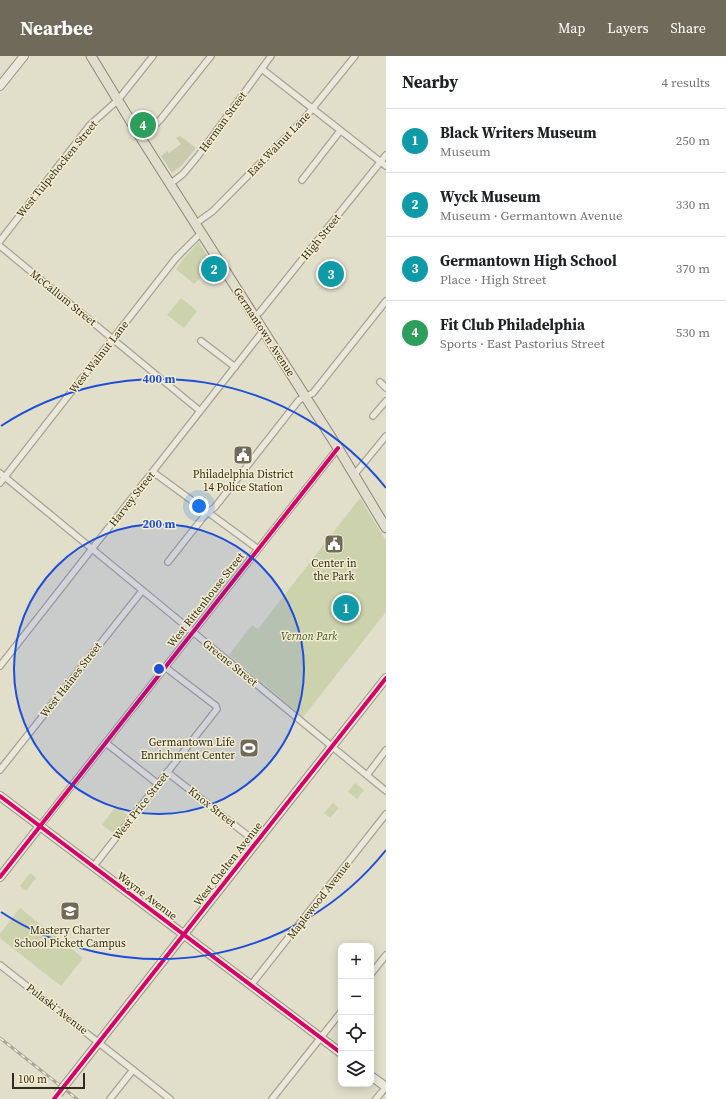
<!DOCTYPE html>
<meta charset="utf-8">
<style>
:root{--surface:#fff;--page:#f2f2f2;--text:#202124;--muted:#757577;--line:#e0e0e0;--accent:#706a5a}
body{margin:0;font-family:"Source Serif 4",serif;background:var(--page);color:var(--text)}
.controls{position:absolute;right:12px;bottom:12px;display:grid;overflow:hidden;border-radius:8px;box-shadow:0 2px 10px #0003}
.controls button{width:36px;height:36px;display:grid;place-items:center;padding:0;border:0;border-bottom:1px solid var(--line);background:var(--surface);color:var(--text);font:20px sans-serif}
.scale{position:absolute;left:12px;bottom:10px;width:73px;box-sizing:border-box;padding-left:4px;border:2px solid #332b1d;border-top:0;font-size:11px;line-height:14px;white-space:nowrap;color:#332b1d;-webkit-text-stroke:3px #f3eecf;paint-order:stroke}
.you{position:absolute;left:199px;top:450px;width:14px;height:14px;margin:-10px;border:3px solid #fff;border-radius:50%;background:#1a73e8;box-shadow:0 0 0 6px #1a73e833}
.badge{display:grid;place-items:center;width:26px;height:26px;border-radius:50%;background:var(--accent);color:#fff;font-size:13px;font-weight:700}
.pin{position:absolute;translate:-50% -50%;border:2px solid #fff;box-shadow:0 1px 4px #0006}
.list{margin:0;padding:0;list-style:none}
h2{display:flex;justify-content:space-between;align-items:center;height:52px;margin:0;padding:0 16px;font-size:17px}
h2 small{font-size:13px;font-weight:400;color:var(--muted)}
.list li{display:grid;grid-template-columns:26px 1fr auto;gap:12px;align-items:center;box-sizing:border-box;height:64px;padding:0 16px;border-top:1px solid var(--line)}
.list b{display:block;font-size:15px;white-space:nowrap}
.list p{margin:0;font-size:13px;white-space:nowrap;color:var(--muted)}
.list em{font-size:13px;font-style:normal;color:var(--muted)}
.icon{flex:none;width:22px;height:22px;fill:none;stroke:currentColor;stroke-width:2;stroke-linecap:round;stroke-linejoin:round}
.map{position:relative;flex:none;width:386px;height:1043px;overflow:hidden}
header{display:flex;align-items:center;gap:24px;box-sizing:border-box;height:56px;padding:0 20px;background:var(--accent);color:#fff}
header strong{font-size:19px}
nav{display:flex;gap:22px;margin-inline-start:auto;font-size:14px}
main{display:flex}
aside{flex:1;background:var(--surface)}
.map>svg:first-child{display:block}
.green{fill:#ccd2ac}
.cemetery{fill:#c8ccac}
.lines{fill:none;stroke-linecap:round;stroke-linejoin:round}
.street-casing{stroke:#a6a294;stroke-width:8}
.secondary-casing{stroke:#969183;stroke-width:10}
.primary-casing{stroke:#8b877a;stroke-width:11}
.street{stroke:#eae7db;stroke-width:5.5}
.secondary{stroke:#eae7db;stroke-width:8}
.primary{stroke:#e1decd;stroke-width:9}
.rail-casing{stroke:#a9a69c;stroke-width:3}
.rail{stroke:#f3eecf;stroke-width:1.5;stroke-dasharray:4.5;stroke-linecap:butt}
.secondary-bridge-casing{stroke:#969183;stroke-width:10;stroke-linecap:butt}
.secondary-bridge{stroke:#eae7db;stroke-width:8}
.cycleway-casing{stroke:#f3eecf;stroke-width:6}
.cycleway{stroke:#d6006c;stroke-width:4}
.ring{fill:none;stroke:#1d4ed8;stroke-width:2}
.labels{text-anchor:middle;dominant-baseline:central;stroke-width:3;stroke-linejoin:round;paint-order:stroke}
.street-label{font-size:11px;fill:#332b1d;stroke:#f3eecf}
.poi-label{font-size:11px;fill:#332b1d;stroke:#f3eecf}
.park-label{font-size:11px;font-style:italic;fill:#3e4f24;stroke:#f3eecf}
.centre{fill:#1d4ed8;stroke:#f3eecf;stroke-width:2}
.ring-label{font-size:12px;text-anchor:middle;font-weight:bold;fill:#1d4ed8;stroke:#f3eecf;stroke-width:3;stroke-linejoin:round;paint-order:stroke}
</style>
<header>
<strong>Nearbee</strong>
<nav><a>Map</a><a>Layers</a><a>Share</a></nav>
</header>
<main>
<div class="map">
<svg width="386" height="1043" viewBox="0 0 386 1043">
<rect width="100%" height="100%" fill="#e1deca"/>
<g class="green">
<polygon points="199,186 213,209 194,228 176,213 185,201"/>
<polygon points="181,242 197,255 184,272 167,259"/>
<polygon points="360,442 386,485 386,556 303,661 229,599 252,569 258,573"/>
<polygon points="355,727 364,734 357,743 348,736"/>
<polygon points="333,747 339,752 330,762 324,757"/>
<polygon points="116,750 128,759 114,778 102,769"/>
<polygon points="30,817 36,822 26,835 20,830"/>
<polygon points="20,852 83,902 61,930 0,882 0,878"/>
</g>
<polygon class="cemetery" points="180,80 196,92 182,109 172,117 161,100 167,95 169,97 181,88 176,82"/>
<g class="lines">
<g class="street-casing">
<g id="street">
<polyline points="262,13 386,110"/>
<polyline points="139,79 153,71 160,64 211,0"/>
<polyline points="302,124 340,75"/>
<polyline points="170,128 183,118 198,100 271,0"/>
<polyline points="195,168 213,155 304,63 355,0"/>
<polyline points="0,185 90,69 118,44 153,0"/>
<polyline points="0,190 200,355"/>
<polyline points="254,261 260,256 386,99"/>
<polyline points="201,285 235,311"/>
<polyline points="380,326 386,332"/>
<polyline points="373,360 386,345"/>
<polyline points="153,416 258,493"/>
<polyline points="0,417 386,735"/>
<polyline points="354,419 386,380"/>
<polyline points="0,427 176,202 201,177"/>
<polyline points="168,506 205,459 215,451 299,344 313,337 386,245"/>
<polyline points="0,610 263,275"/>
<polyline points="106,687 158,728"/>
<polyline points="0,714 142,535"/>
<polyline points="167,716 256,786"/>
<polyline points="367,719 386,694"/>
<polyline points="40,770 338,392"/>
<polyline points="93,811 217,653 216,650 165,611"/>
<polyline points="0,909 170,1043"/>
<polyline points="371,918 386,899"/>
<polyline points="251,929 386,758"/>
<polyline points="110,1043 133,1014"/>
<polyline points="272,1043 341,956"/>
<polyline points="376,1043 386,1031"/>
</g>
</g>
<g class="secondary-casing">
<g id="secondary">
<polyline points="0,30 24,0"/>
<polyline points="0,740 341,997"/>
<polyline points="0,821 40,770"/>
<polyline points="371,1020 386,1031"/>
<polyline points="65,1029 386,622"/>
</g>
</g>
<g class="primary-casing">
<polyline id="primary" points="91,0 139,79 338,392 386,472"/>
</g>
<use href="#street" class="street"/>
<use href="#secondary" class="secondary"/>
<use href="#primary" class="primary"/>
<g class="rail-casing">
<polyline id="rail" points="0,982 77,1043"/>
</g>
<use href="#rail" class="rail"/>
<g class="secondary-bridge-casing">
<polyline id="secondary-bridge" points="58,1038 65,1029"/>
</g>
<use href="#secondary-bridge" class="secondary-bridge"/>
<g class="cycleway-casing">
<g id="cycleway">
<polyline points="0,740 341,997"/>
<polyline points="0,821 338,392"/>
<polyline points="54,1043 386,622"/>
</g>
</g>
<use href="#cycleway" class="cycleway"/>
</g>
<circle cx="159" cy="613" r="145" fill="#1d4ed8" fill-opacity=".12"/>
<g class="ring">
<circle cx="159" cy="613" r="145"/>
<path d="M386 794A290 290 0 0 1 1 856M1 370A290 290 0 0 1 386 432"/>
</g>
<defs>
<g id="civic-square" transform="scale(1)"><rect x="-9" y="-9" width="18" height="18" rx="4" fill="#706a5a" stroke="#f3eecf"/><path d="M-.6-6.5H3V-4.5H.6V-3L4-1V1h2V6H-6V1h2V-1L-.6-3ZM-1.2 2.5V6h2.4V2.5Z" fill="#fff"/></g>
<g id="stadium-square" transform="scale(1)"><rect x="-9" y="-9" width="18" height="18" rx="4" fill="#706a5a" stroke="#f3eecf"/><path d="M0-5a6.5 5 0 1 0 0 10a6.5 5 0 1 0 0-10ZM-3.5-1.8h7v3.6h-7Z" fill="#fff"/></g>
<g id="school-square" transform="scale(1)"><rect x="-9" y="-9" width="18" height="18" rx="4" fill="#706a5a" stroke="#f3eecf"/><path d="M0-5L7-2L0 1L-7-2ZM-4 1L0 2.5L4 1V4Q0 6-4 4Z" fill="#fff"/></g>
</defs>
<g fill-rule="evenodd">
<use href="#civic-square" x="243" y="399"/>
<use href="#civic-square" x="334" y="488"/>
<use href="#stadium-square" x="249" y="692"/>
<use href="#school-square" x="70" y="855"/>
</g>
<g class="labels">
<g class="street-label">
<text transform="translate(223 66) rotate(-54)">Herman Street</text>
<text transform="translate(279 88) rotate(-46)">East Walnut Lane</text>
<text transform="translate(57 113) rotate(-51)">West Tulpehocken Street</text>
<text transform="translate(321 181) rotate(-51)">High Street</text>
<text transform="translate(63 242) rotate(39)">McCallum Street</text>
<text transform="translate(264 276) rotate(57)">Germantown Avenue</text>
<text transform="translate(99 301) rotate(-52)">West Walnut Lane</text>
<text transform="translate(132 443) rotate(-52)">Harvey Street</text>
<text transform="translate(206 544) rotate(-52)">West Rittenhouse Street</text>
<text transform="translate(230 607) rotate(39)">Greene Street</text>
<text transform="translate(71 624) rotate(-52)">West Haines Street</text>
<text transform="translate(141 750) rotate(-52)">West Price Street</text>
<text transform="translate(212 751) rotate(38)">Knox Street</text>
<text transform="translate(228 808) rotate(-52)">West Chelten Avenue</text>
<text transform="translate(147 840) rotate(37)">Wayne Avenue</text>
<text transform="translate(319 844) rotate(-52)">Maplewood Avenue</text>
<text transform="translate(57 953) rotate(38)">Pulaski Avenue</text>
</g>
<g class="poi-label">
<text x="243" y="418">Philadelphia District<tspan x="243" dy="13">14 Police Station</tspan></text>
<text x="334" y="507">Center in<tspan x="334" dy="13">the Park</tspan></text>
<text x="235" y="686" text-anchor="end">Germantown Life<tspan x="235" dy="13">Enrichment Center</tspan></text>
<text x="70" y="874">Mastery Charter<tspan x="70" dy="13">School Pickett Campus</tspan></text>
</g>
<g class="park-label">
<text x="309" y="580">Vernon Park</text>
</g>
</g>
<circle cx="159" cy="613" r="6" class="centre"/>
<g class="ring-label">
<text x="159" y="327">400 m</text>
<text x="159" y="472">200 m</text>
</g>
</svg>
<div class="controls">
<button>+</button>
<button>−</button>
<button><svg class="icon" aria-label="locate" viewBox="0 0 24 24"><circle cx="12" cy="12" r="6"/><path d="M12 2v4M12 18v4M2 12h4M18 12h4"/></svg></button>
<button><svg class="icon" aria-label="layers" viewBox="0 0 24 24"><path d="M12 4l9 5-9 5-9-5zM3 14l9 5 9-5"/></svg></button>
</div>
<div class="scale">100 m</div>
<div class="you"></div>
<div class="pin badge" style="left:346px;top:552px;background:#0f9aa8">1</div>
<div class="pin badge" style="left:214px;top:213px;background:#0f9aa8">2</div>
<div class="pin badge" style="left:331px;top:218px;background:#0f9aa8">3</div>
<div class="pin badge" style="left:143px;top:69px;background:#2e9e5b">4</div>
</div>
<aside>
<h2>Nearby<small>4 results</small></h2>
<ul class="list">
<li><span class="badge" style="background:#0f9aa8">1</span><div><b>Black Writers Museum</b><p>Museum</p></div><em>250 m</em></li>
<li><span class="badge" style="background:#0f9aa8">2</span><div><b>Wyck Museum</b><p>Museum · Germantown Avenue</p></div><em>330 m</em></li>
<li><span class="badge" style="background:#0f9aa8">3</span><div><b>Germantown High School</b><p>Place · High Street</p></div><em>370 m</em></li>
<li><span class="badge" style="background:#2e9e5b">4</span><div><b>Fit Club Philadelphia</b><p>Sports · East Pastorius Street</p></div><em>530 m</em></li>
</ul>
</aside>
</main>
